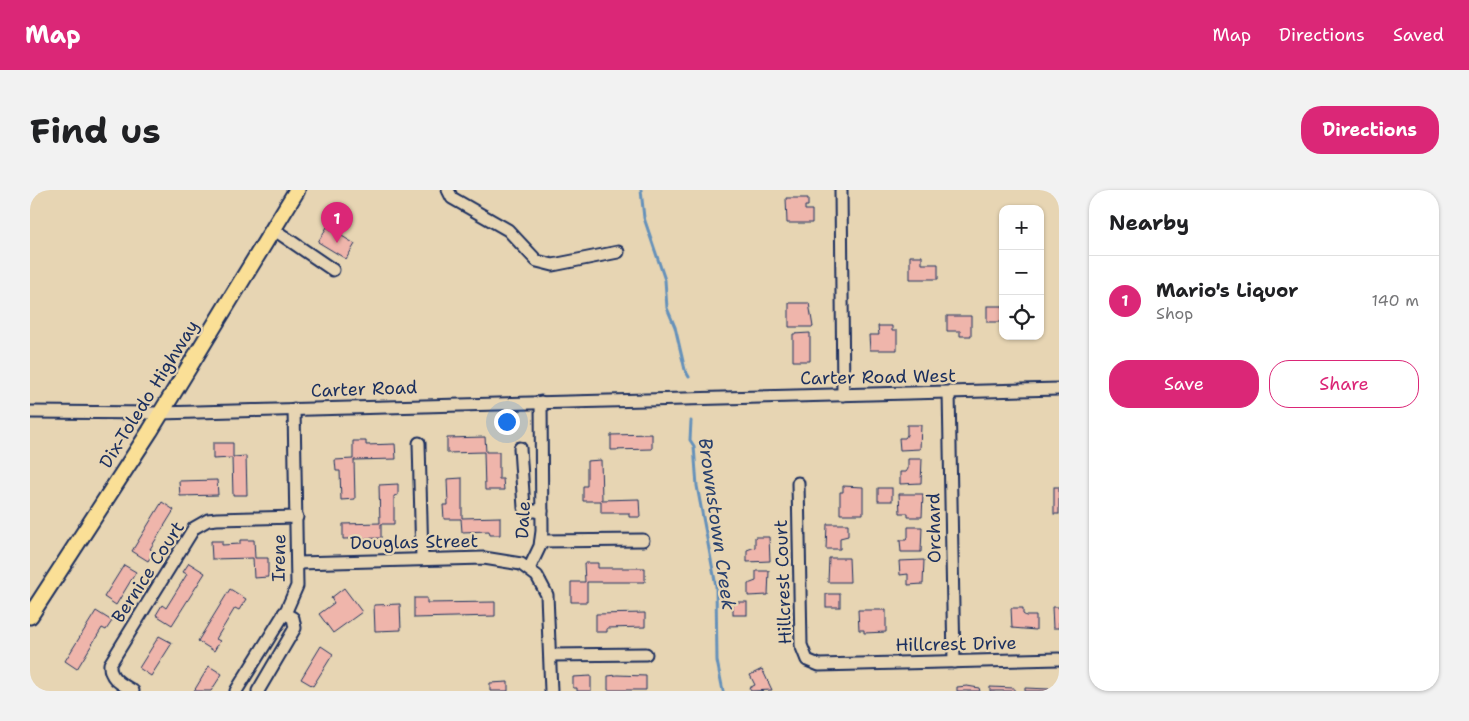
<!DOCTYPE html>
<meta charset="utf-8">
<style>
:root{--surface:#fff;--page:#f2f2f2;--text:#202124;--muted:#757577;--line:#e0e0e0;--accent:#db2777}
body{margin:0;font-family:"Shantell Sans",sans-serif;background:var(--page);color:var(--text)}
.controls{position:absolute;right:15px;top:15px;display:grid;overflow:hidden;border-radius:10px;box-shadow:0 1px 4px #0004}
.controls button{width:45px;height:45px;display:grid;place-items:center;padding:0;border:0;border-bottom:1px solid var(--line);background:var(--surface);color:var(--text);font:25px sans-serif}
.you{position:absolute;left:476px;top:231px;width:18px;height:18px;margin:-12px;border:4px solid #fff;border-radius:50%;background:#1a73e8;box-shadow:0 0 0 8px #1a73e833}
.badge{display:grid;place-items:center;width:32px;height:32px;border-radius:50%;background:var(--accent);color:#fff;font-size:16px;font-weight:700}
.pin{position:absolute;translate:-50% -41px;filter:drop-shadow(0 1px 2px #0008)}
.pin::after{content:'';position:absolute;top:26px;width:18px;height:15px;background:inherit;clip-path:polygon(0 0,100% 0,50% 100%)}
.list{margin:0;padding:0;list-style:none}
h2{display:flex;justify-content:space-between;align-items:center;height:65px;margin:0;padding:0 20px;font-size:21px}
h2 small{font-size:16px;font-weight:400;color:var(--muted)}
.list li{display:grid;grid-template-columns:32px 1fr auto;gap:15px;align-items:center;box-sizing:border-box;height:90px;padding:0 20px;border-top:1px solid var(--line)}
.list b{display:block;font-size:19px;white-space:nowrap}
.list p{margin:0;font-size:16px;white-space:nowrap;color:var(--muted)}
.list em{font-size:16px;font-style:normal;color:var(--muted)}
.actions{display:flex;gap:10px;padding:15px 20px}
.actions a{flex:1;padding:11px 0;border:1px solid var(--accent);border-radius:20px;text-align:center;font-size:18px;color:var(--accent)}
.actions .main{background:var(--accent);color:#fff}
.icon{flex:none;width:28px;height:28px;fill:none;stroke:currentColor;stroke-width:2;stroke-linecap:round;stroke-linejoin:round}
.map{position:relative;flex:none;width:1029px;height:501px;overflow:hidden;border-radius:20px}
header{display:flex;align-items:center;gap:30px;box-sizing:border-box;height:70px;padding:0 25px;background:var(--accent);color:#fff}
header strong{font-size:24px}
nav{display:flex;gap:28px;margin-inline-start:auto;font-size:18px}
.intro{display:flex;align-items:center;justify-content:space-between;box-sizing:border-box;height:120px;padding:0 30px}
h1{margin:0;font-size:35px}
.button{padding:12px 22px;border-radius:20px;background:var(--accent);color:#fff;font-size:18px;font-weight:700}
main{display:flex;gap:30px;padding:0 30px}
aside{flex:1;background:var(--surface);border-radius:20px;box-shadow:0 1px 4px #0004}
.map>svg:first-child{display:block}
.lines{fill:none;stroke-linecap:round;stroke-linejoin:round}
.stream{stroke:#6591ba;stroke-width:3}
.building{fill:#efb5ab;stroke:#1b2f5e}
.minor-casing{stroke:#1b2f5e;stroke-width:15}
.major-casing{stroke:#1b2f5e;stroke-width:19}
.minor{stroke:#e7d5b3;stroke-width:11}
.major{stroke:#fadf96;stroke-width:15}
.labels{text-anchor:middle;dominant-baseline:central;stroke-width:4.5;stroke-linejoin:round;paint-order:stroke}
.street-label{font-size:18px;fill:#1b2f5e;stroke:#e7d5b3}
.water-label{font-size:19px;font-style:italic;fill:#273f6d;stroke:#e7d5b3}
</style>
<header>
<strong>Map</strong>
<nav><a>Map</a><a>Directions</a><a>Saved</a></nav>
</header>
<div class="intro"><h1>Find us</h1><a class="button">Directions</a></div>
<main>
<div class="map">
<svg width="1029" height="501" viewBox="0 0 1029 501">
<rect width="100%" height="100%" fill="#e7d5b3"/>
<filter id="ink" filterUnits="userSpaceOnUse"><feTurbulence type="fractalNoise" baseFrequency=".02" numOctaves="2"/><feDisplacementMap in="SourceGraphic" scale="10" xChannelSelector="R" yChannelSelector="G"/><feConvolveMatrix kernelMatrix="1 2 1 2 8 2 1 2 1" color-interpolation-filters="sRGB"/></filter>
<g filter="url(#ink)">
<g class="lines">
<g class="stream">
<polyline points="611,0 614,28 635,90 637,118 645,137 655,180 659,187"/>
<polyline points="661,231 660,250 664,256 667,296 686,396 687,471 693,501"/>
</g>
</g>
<g class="building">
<polygon points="756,8 778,8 778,16 775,16 775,20 782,20 782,33 757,33"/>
<polygon points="297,37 325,54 316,69 288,52"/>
<polygon points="880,66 892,66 892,74 908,74 908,89 880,89"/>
<polygon points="759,113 779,113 783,137 759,137"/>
<rect x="957" y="116" width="16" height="16"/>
<polygon points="917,126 941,126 941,146 930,146 930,141 917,141"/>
<polygon points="848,136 862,136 862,141 867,141 867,160 840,160 839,145 849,145"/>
<polygon points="780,143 780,171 763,171 763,144"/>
<polygon points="877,235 891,235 890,259 870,260 869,248 875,248 877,245"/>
<polygon points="622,244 622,259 581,260 581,245"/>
<polygon points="455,247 456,262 469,262 469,289 473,289 474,300 455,300 454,262 417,263 417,248"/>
<polygon points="323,251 336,251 336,255 365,254 366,269 324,270 325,309 311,310 310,281 306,281 305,270 323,269"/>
<polygon points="183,253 203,253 203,267 216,266 217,305 203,305 202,268 183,269"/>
<polygon points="878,269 892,269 891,293 870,294 870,282 876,282 878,279"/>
<polygon points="571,270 572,310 609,309 610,327 599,327 599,323 571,323 571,311 553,311 553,296 557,296 557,271"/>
<polygon points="432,288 432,328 470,327 470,345 460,345 459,341 432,342 431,329 414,329 413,315 418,315 417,289"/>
<polygon points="187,290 188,305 150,306 149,291"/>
<polygon points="368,294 368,305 364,306 364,334 351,334 351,348 313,349 313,334 350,333 349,295"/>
<polygon points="813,296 833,297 833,324 810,324 810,302 813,302"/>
<rect x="1024" y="297" width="5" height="27"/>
<rect x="848" y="298" width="14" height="13"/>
<polygon points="869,304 893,304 892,327 878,327 878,323 870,323"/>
<polygon points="132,312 144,320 120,359 124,361 118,371 102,361"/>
<polygon points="797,334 818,334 818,346 810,348 810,359 796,359"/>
<polygon points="878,337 892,337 891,362 871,362 870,350 876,350 878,347"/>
<polygon points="725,347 739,347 740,371 717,372 717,360 725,357"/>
<polygon points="210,350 224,350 225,368 238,368 238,387 224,388 223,368 182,369 181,351 192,351 192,355 210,354"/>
<polygon points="799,368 819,368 820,392 798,392"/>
<polygon points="894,370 893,394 878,395 878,384 870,385 869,371"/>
<polygon points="159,373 175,383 142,435 126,425 132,415 136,418 157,384 153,382"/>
<polygon points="554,373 568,373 568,378 615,378 615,392 557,392 557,412 541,412 541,392 555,392"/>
<polygon points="94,375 106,382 86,415 74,407"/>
<polygon points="726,381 739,381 738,405 718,406 718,394 726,391"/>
<polygon points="314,398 332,422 303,443 289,424 304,413 301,408"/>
<polygon points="200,399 216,409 209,420 205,418 186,449 190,451 184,461 168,451"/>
<rect x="796" y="404" width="14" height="13"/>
<polygon points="384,408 397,408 397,413 465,412 465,426 384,428"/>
<rect x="703" y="412" width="14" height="13"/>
<polygon points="370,414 371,440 345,441 344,415"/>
<polygon points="1022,417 1029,417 1029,438 1023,438"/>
<polygon points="981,418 993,418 993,424 996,426 1006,426 1006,440 982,438"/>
<polygon points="828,420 856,420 856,442 834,443 834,440 829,440"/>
<polygon points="66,421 82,431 76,440 72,438 47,479 35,471"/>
<polygon points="615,423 615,437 577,438 577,442 566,442 566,424"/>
<polygon points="129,446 142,453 121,486 109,478"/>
<polygon points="291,456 303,464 283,496 271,489"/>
<polygon points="179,476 192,484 181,501 164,501"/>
<polygon points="732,479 742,500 721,501 719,498 725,495 720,485"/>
<polygon points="587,485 616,486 616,500 578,500 578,486"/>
<polygon points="561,486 561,501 547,501 547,498 543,498 543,487"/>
<polygon points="478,492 478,501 460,501 460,493"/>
<polygon points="937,496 949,498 950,501 927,501 927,497"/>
<polygon points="960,497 984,498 984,501 960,501"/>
<polygon points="995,498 1019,499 1019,501 995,501"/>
</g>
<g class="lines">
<g class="minor-casing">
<g id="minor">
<polyline points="418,0 422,8 478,40 507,71 523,75 588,62"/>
<polyline points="811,0 813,205"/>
<polyline points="243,39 303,80"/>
<polyline points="919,202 924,472"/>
<polyline points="0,222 130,223 1029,199"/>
<polyline points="389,253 392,369"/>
<polyline points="490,258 494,318 497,321 512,321"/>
<polyline points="768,293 771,455 777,470 789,475 1029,469"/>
<polyline points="511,351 613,350"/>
<polyline points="268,373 454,368 491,374 507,386 517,405 521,501"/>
<polyline points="499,379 510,356 512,341 511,212"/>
<polyline points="521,465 616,464"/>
<path d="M103,501C92,494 79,489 80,474L164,338L178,330L187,329L267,327"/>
<polyline points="206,501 257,419 267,396 264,219"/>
<polyline points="228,501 265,438 263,428 254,423"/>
</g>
</g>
<g class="major-casing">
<polyline id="major" points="0,426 120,241 267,0"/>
</g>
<use href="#minor" class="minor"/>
<use href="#major" class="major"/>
</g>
</g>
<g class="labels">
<g class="street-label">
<text transform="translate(848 187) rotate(-1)">Carter Road West</text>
<text transform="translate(334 199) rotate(-2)">Carter Road</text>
<text transform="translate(119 204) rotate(-58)">Dix-Toledo Highway</text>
<text transform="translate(493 330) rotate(-87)">Dale</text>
<text transform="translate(904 338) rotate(-91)">Orchard</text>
<text transform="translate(384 352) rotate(-1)">Douglas Street</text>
<text transform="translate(249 368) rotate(-89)">Irene</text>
<text transform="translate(118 382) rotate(-57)">Bernice Court</text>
<text transform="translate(753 392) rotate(-92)">Hillcrest Court</text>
<text transform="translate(926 454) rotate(-1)">Hillcrest Drive</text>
</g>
<g class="water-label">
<text transform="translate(687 334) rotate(82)">Brownstown Creek</text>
</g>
</g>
</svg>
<div class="controls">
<button>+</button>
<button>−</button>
<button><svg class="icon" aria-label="locate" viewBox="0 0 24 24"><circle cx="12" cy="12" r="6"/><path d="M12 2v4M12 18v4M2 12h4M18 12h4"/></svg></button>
</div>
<div class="you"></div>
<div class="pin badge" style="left:307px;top:53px">1</div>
</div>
<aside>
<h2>Nearby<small></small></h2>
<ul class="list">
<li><span class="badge">1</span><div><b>Mario's Liquor</b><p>Shop</p></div><em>140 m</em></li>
</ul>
<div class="actions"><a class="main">Save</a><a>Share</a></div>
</aside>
</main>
